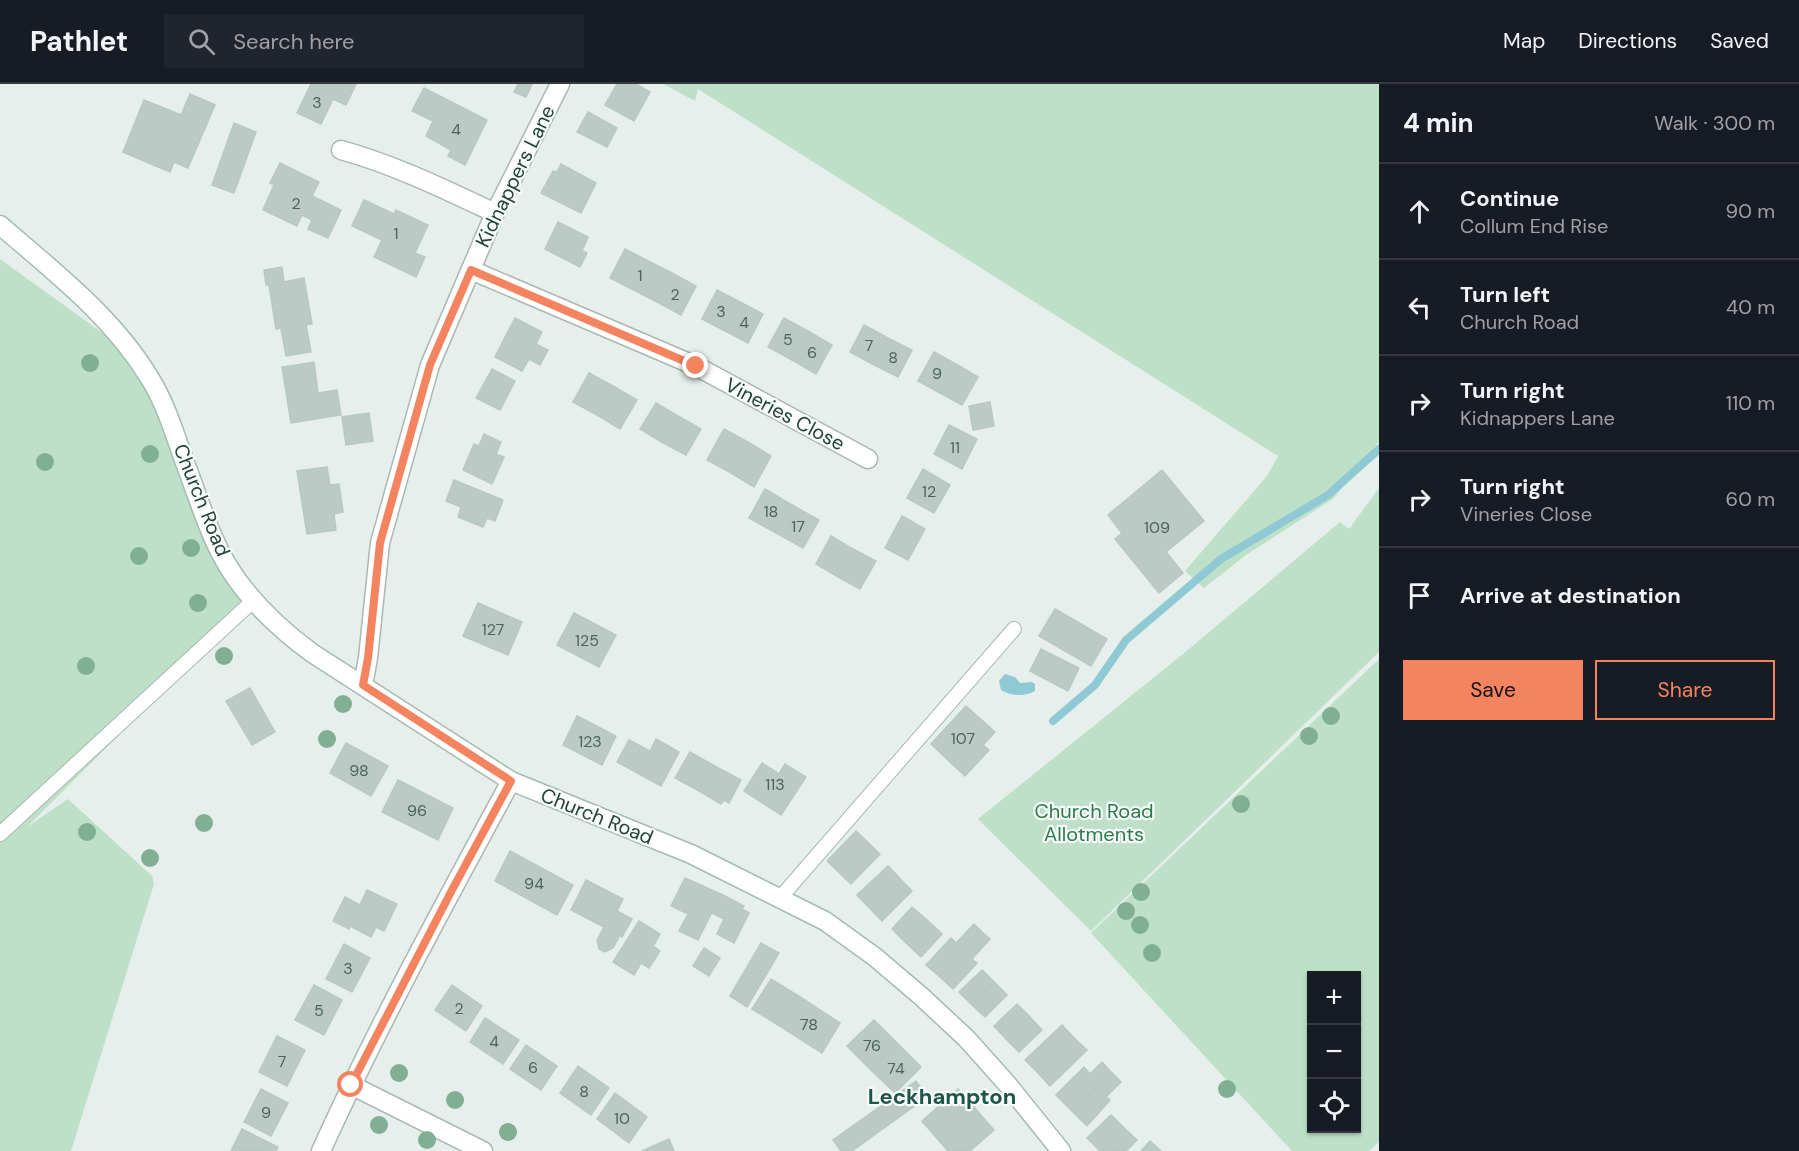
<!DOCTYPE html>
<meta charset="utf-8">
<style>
:root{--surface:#171b24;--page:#20242c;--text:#f1f3f6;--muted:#9ea1a6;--line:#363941;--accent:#f4845f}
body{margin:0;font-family:"DM Sans",sans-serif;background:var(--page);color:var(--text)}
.controls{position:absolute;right:18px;bottom:18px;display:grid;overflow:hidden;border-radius:0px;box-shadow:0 2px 4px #0004}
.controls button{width:54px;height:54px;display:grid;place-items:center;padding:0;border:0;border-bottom:2px solid var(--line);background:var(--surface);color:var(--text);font:30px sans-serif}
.stop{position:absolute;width:18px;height:18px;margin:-14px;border:4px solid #f4845f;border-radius:50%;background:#fff}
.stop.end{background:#f4845f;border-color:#fff;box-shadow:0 2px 6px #0008}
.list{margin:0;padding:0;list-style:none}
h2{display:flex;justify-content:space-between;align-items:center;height:78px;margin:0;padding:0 24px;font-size:26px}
h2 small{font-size:20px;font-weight:400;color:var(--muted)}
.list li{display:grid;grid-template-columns:39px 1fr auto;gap:18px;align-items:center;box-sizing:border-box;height:96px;padding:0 24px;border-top:2px solid var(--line)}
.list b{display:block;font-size:22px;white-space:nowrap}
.list p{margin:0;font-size:20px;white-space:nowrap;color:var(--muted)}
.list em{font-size:20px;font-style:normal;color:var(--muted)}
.actions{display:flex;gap:12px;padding:18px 24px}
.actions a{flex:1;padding:14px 0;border:2px solid var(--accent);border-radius:0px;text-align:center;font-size:21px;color:var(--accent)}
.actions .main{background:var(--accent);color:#111}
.icon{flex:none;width:33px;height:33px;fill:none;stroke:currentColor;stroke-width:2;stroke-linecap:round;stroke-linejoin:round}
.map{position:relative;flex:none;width:1379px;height:1067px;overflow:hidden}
header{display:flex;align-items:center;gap:36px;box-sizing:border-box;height:84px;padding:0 30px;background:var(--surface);border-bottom:2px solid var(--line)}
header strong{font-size:28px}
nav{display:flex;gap:33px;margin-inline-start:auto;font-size:21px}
.search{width:420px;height:54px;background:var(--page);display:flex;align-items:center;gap:15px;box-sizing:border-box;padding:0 21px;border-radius:0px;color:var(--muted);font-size:22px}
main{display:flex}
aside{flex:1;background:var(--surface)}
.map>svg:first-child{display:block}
.green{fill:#bfe0c8;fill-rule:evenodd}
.water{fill:#8ec9d4}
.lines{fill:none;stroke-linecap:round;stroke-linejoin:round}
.stream{stroke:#8ec9d4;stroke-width:8}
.building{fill:#bbcac4;stroke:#b8c9c2;stroke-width:1.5}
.lane-casing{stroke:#a8b8b2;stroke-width:16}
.street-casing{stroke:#a8b8b2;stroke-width:21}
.secondary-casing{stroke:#a4bbb3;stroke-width:21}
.lane{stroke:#fff;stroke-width:14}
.street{stroke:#fff;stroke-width:18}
.secondary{stroke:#fff;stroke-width:18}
.tree{fill:#80af93}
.route{stroke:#f4845f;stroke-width:8}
.labels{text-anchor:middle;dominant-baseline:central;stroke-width:4.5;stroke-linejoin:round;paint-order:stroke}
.number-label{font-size:16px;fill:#4a645c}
.street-label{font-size:20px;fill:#24423a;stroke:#f7fbf9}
.park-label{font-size:20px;fill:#2d7a4b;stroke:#f7fbf9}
.quarter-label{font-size:22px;font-weight:bold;fill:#1f5548;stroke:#f7fbf9}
</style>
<header>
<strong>Pathlet</strong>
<div class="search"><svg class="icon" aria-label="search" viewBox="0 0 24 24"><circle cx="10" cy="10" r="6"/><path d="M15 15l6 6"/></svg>Search here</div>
<nav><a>Map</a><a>Directions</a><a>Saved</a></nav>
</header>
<main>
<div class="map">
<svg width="1379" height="1067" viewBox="0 0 1379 1067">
<rect width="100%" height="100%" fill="#e6efeb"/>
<g class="green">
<polygon points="663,0 1379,0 1379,358 1333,415 1246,471 1204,504 1185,487 1267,392 1278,372 698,5 695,17"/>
<polygon points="0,175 136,273 213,454 253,517 27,743 68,715 152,792 154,800 71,1067 0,1067"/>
<polygon points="1379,404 1379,568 1091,847 978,735 1183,570 1340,438 1349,445"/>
<path d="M1379,575V1058L1369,1067H1292L1091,849ZM1312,892H1356V1044H1312Z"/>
</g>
<path class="water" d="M1005,590L1015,593L1020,599L1032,598L1035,600V607C1025,613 1010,612 1001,606L999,597Z"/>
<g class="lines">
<polyline class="stream" points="1053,637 1095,601 1126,556 1221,475 1328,411 1379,365"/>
</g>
<g class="building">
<polygon points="311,0 356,0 346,21 333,15 321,40 297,29"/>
<polygon points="518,0 532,0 526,13 514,8"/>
<polygon points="617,0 636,0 650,8 634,37 605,21"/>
<polygon points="424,4 487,36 465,81 448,72 451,66 426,52 433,37 412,27"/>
<polygon points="190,10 215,21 188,84 174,78 170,88 123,68 144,16 181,31"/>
<polygon points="588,28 617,44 607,63 577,48"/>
<polygon points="234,39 256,48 234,109 212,101"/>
<polygon points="280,79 319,98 312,112 341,126 328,154 308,145 312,136 302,131 297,142 263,126 274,101 270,99"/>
<polygon points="561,80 596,99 581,129 541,109 553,87 557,88"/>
<polygon points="364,116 394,130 396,126 428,141 415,169 425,173 416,193 374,173 382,156 352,142"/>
<polygon points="558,138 588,153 582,167 587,169 580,183 545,165"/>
<polygon points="625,165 670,188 655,217 610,194"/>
<polygon points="282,183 284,198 304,194 312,240 306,241 311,268 286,272 281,244 276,245 269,201 266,201 264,186"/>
<polygon points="670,188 696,202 681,231 655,217"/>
<polygon points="717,206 740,218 725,247 702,235"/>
<polygon points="740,218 763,230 748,259 725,247"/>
<polygon points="515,234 542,248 536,260 548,266 540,281 529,275 522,287 495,273"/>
<polygon points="784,234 808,247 792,276 768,263"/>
<polygon points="864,241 888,254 874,281 850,268"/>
<polygon points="808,247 832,261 816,290 792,276"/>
<polygon points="888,254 912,266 898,293 874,281"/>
<polygon points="934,268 956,280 940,309 918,297"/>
<polygon points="314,278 318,309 337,306 341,331 291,339 282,283"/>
<polygon points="956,280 978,293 962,321 940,309"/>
<polygon points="492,285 515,297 500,326 476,314"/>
<polygon points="589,289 613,302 597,331 573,318"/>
<polygon points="613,302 637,316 620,345 597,331"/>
<polygon points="990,318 994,342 973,346 969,322"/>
<polygon points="656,319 678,332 663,359 640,345"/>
<polygon points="369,329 373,357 346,361 342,333"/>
<polygon points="678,332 701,345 686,371 663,359"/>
<polygon points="949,341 977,355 962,385 934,370"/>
<polygon points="724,345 748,358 731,389 707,376"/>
<polygon points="484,350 501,358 496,370 504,373 492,400 463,386 474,360 479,362"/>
<polygon points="748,358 771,372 754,403 731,389"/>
<polygon points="327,383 330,401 339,400 343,428 334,430 336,446 307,450 297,387"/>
<polygon points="923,385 950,401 934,429 907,414"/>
<polygon points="1162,386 1204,437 1166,468 1183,489 1159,509 1115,455 1122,449 1108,431"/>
<polygon points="454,396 503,416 495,437 487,434 483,443 458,433 461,423 446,417"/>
<polygon points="765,405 792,421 776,449 749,434"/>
<polygon points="792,421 819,436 803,464 776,449"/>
<polygon points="902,432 925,445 908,476 885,464"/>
<polygon points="831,452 853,465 838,493 816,480"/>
<polygon points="853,465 876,477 860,505 838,493"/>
<polygon points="478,519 522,538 508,571 463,552"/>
<polygon points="1055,525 1107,555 1091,582 1039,552"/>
<polygon points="574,529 616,551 599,583 557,561"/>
<polygon points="1041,565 1079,584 1068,607 1030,587"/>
<polygon points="250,604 275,648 252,661 226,617"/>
<polygon points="966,622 995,648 983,661 989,666 965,692 931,660"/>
<polygon points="577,632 616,652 602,681 563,661"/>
<polygon points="656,655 679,668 661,702 639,690"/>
<polygon points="629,656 650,667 639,690 617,678"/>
<polygon points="346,659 388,682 371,712 330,689"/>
<polygon points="690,668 713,681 699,707 675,694"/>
<polygon points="762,679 779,690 785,680 806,693 781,731 744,707"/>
<polygon points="713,681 741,696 729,719 724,716 721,720 699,707"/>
<polygon points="398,696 453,724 438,756 382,728"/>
<polygon points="856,747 880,770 851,800 827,777"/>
<polygon points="510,767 573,801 557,831 495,797"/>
<polygon points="888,782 912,807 882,837 857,811"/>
<polygon points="685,794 721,810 698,856 679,847 688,830 671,822"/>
<polygon points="586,796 623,815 617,827 632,835 622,853 620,851 613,864 605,868 599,865 597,856 604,843 571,826"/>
<polygon points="367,806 397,820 384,847 376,843 371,853 350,842 349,845 333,837 345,813 360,821"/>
<polygon points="721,810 744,822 742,825 749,829 734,859 717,850 724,835 712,829"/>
<polygon points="912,823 927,836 906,859 892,845"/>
<polygon points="927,836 942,850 921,873 906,859"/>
<polygon points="639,837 660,850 653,862 660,867 649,884 641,879 634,891 613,878"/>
<polygon points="974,840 981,847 940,893 926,881 951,854 956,859"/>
<polygon points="981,847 990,855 972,875 977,879 953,905 940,893"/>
<polygon points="761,859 779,869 747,923 730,912"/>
<polygon points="344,860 370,874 352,908 326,895"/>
<polygon points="704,864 720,874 709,892 693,882"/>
<polygon points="982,886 994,898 972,921 959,908"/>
<polygon points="771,895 797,911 778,941 752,925"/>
<polygon points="994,898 1007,911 985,933 972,921"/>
<polygon points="314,901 342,916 324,951 295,936"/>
<polygon points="452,901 482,922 466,947 435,926"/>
<polygon points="797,911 840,939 822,969 778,941"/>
<polygon points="1017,920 1030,933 1006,955 994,942"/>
<polygon points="1030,933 1042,946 1019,968 1006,955"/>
<polygon points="485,934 519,956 503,980 470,958"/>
<polygon points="874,936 897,959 871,986 847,962"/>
<polygon points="1062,941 1075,955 1039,990 1025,976"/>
<polygon points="277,952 305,966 287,1002 259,988"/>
<polygon points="1075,955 1087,966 1050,1002 1039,990"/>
<polygon points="897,959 921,983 895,1009 871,986"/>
<polygon points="526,961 557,982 541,1006 510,985"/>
<polygon points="1102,978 1112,989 1072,1027 1056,1011 1084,983 1090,990"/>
<polygon points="578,982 609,1004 591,1031 560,1009"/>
<polygon points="1112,989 1121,998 1106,1013 1110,1016 1087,1042 1072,1027"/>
<polygon points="916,997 927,1013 852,1067 841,1067 833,1056"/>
<polygon points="261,1005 288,1019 271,1052 244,1038"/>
<polygon points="958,1005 994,1046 970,1067 948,1067 922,1037"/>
<polygon points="615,1009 647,1033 629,1059 597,1035"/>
<polygon points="1111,1031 1124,1044 1100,1067 1087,1054"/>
<polygon points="1124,1044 1137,1056 1126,1067 1101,1067"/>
<polygon points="242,1045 278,1063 276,1067 231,1067"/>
<polygon points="669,1055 674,1067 642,1067"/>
<polygon points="1150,1057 1161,1067 1141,1067"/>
</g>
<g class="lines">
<g class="lane-casing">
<g id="lane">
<polyline points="0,750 253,517"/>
<polyline points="780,814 1014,545"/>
</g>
</g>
<g class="street-casing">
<g id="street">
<path d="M341,66C395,81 444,105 495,129"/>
<polyline points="471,186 696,282 868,375"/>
<polyline points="363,601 368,574 380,459 430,281 495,129 560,0"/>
<polyline points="351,1001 483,1067"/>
<path d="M321,1067C378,941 445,819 511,697"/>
</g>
</g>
<g class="secondary-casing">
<path id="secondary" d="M0,141C53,187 112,232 149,293C165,318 174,348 184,376C194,402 202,428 213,453C233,501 271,539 312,569L511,697L691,770L825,837L875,873L922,913L967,955L1008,1001L1061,1067"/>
</g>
<use href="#lane" class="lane"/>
<use href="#street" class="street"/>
<use href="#secondary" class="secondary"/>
</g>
<g class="tree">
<circle cx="90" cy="279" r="9"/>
<circle cx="150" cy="370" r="9"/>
<circle cx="45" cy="378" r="9"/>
<circle cx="191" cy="464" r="9"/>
<circle cx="139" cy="472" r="9"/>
<circle cx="198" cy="519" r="9"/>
<circle cx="224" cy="572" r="9"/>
<circle cx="86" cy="582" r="9"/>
<circle cx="343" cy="620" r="9"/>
<circle cx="1331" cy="632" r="9"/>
<circle cx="1309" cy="652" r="9"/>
<circle cx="327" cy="655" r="9"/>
<circle cx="1241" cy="720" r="9"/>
<circle cx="204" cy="739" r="9"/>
<circle cx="87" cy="748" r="9"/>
<circle cx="150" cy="774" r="9"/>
<circle cx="1141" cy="808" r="9"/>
<circle cx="1126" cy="827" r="9"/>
<circle cx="1140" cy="841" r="9"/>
<circle cx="1152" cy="869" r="9"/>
<circle cx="399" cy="989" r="9"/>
<circle cx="1227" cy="1005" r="9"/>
<circle cx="455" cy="1016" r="9"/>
<circle cx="379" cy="1041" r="9"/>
<circle cx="508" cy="1048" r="9"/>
<circle cx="427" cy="1056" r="9"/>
</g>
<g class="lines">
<polyline class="route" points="351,1001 452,806 511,697 363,601 368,574 380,459 430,281 471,186 696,282"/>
</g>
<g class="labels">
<g class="number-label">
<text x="317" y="18">3</text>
<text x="456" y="45">4</text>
<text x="296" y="119">2</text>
<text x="396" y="149">1</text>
<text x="640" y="191">1</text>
<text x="675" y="210">2</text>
<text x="721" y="227">3</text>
<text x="744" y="238">4</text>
<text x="788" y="255">5</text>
<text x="869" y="261">7</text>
<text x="812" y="268">6</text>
<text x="893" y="273">8</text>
<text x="937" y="289">9</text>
<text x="955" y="363">11</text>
<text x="929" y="407">12</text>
<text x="771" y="427">18</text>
<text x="798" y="442">17</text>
<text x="1157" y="443">109</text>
<text x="493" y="545">127</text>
<text x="587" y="556">125</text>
<text x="963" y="654">107</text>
<text x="590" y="657">123</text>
<text x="359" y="686">98</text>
<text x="775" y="700">113</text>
<text x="417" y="726">96</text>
<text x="534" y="799">94</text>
<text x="348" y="884">3</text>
<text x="459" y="924">2</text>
<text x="319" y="926">5</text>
<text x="809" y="940">78</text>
<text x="494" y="957">4</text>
<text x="872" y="961">76</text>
<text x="282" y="977">7</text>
<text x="533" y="983">6</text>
<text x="896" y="984">74</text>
<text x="584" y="1007">8</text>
<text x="266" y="1028">9</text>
<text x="622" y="1034">10</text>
</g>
<g class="street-label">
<text transform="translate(515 92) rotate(-64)">Kidnappers Lane</text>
<text transform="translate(785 330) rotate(28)">Vineries Close</text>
<text transform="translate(202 416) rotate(68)">Church Road</text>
<text transform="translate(597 732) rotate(22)">Church Road</text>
</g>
<g class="park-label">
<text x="1094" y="727">Church Road<tspan x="1094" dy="23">Allotments</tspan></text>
</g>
<g class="quarter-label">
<text x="942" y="1012">Leckhampton</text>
</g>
</g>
</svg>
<div class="controls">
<button>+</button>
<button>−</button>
<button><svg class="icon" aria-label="locate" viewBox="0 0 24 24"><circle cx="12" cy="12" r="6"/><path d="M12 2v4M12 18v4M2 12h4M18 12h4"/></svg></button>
</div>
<div class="stop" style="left:351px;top:1001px"></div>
<div class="stop end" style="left:696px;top:282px"></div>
</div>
<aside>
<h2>4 min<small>Walk · 300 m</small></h2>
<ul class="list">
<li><svg class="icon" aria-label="ahead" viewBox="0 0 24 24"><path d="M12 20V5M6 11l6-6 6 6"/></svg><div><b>Continue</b><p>Collum End Rise</p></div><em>90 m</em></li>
<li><svg class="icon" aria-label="left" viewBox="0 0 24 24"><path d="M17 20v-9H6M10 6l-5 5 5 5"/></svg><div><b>Turn left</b><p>Church Road</p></div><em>40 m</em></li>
<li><svg class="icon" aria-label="right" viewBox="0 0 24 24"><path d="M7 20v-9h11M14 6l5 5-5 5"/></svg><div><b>Turn right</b><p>Kidnappers Lane</p></div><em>110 m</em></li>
<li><svg class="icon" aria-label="right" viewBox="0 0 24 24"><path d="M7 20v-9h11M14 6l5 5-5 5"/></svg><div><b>Turn right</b><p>Vineries Close</p></div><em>60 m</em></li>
<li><svg class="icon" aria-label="arrive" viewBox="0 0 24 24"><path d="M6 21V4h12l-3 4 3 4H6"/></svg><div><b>Arrive at destination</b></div></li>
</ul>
<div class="actions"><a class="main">Save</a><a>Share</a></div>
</aside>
</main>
